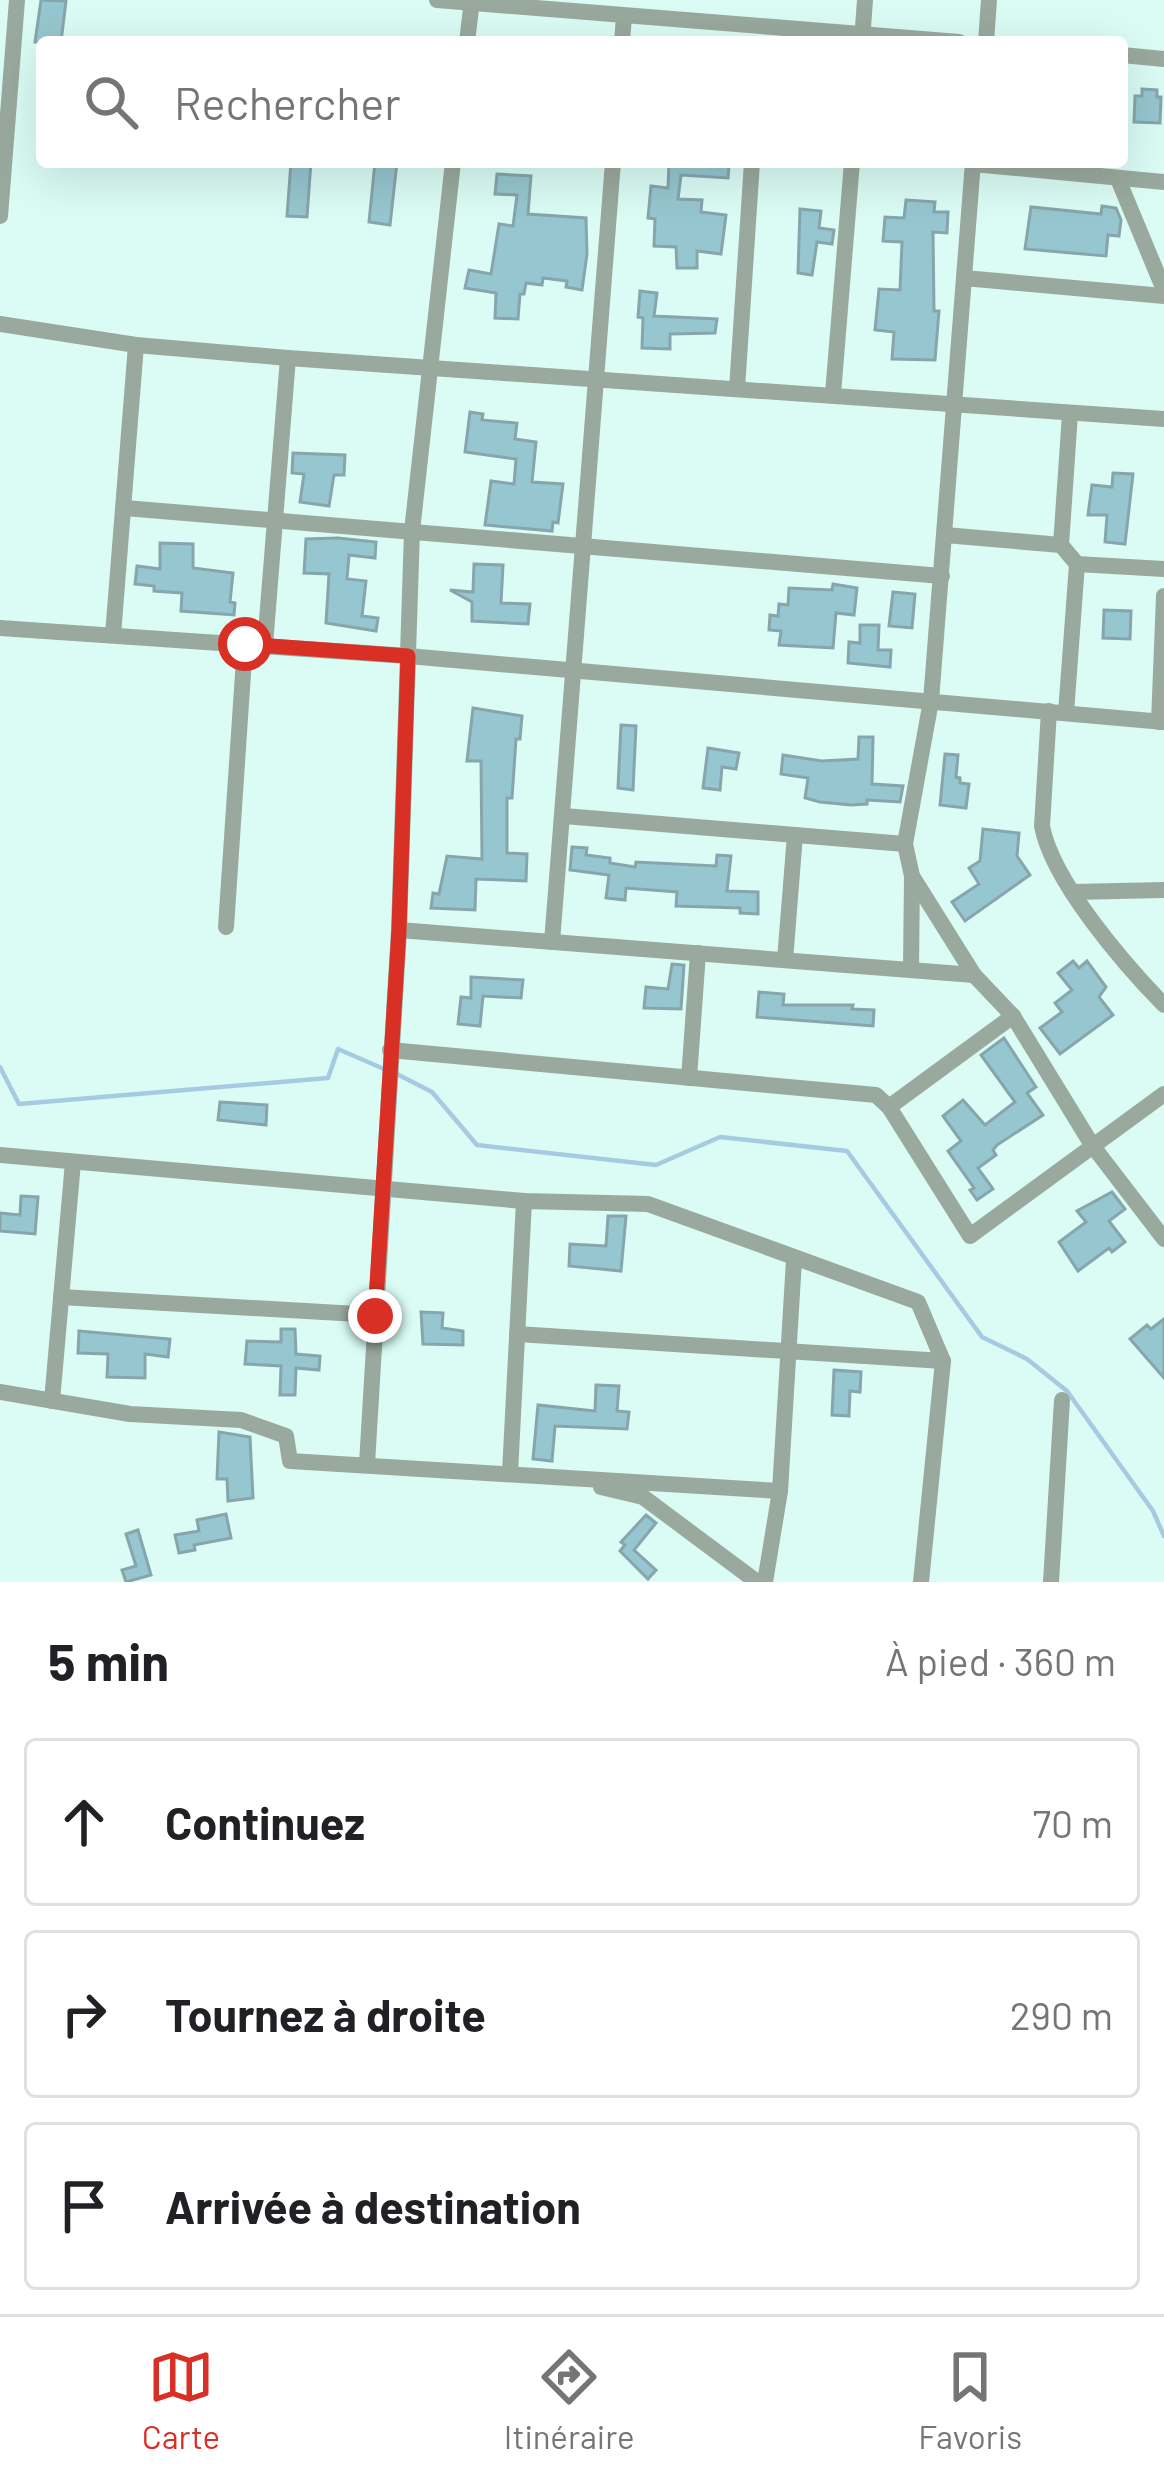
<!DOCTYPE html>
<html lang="fr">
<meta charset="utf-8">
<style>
:root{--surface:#fff;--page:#f2f2f2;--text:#202124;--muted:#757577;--line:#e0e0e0;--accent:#d93025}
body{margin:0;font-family:Barlow,sans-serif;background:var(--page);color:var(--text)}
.stop{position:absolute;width:36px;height:36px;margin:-27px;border:9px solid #d93025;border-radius:50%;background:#fff}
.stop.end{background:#d93025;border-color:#fff;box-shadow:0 3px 12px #0008}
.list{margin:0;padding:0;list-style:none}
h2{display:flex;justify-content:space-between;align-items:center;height:156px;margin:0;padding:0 48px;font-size:51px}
h2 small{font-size:39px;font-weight:400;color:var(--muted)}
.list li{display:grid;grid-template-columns:78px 1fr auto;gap:36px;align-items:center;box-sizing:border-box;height:168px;margin:0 24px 24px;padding:0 24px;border:3px solid var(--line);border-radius:12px}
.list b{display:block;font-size:45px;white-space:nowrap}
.list em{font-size:39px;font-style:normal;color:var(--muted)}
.icon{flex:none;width:66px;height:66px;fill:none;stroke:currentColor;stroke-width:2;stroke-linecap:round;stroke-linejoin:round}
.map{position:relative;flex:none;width:1164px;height:1582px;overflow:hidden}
.search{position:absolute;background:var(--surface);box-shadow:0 12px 48px #0002;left:36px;right:36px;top:36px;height:132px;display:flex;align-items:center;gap:30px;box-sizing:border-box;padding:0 42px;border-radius:12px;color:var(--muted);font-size:45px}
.sheet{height:732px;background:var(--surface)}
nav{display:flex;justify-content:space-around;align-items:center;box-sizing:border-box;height:168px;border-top:3px solid var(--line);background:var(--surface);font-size:33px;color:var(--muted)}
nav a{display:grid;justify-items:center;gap:6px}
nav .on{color:var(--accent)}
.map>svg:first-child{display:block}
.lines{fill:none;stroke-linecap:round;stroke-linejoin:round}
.stream{stroke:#a7cae3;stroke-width:4.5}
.building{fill:#96c6cf;stroke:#86a6ac;stroke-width:3}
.minor{stroke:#9aa99e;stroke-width:16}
.route{stroke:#d93025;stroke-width:15}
</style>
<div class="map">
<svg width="1164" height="1582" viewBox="0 0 1164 1582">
<rect width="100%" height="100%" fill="#dafcf5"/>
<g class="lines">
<g class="stream">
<polyline points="0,1067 19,1104 328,1078 338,1049 384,1069"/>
<polyline points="395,1073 432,1092 477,1145 656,1165 720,1137 847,1151 982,1337 1027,1359 1067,1391 1153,1511 1164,1536"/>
</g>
</g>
<g class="building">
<polygon points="41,0 66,1 61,42 35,42"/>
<polygon points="1142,89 1157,90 1157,97 1161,97 1160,123 1134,122 1135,96 1142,96"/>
<polygon points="291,162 311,162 307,217 287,216"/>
<polygon points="375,162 397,162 390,225 369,222"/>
<polygon points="669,162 729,165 728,178 681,175 678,199 702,200 701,212 726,215 721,254 697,251 697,268 677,268 676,247 654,246 655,219 648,218 651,186 668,188"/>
<polygon points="497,174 531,176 528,214 586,218 587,254 582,290 566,287 567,281 543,278 542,285 526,283 524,294 520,294 518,319 495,318 496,293 465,288 469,270 491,274 499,224 513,226 517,195 495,194"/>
<polygon points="906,200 935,202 934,212 948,212 947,233 933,232 934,311 939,311 935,360 892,359 894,332 875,330 879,289 900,290 902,242 883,241 885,217 904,218"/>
<polygon points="1102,206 1116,208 1121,220 1119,236 1108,235 1106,256 1025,249 1031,207 1101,214"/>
<polygon points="800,209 821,211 819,228 834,230 832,244 817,242 812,275 798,273"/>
<polygon points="640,291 657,293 654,316 717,319 715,333 670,334 670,349 642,348 643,318 638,317"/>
<polygon points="470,412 483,414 482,420 517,423 515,439 536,442 532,482 563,484 558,523 553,522 552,531 485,525 491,481 514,484 516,459 465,452"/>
<polygon points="293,453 345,455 344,475 334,475 329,506 300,502 304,474 292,473"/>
<polygon points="1113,473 1133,474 1125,544 1105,542 1107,515 1088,515 1092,485 1112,487"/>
<polygon points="338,538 376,542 375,558 349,555 347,579 366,581 362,616 378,618 376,631 326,623 329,574 304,573 306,539"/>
<polygon points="160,543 193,544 193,568 233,573 230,602 235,603 234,615 181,611 182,593 154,591 154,586 135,584 137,566 160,569"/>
<polygon points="474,564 503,565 501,603 530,604 528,624 472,621 472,602 450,590 473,592"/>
<polygon points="833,584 857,588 854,615 836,613 833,648 779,645 781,631 769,630 770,615 778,616 779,604 788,605 789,588 832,590"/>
<polygon points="893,592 915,594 912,628 889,626"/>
<polygon points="1104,610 1131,611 1130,639 1103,638"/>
<polygon points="860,625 879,625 878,650 891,650 890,667 848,663 849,642 860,643"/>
<polygon points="473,708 522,716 520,739 516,739 512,798 507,798 507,853 527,854 526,881 476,879 475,910 431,908 433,893 439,894 447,856 482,859 481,761 467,761"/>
<polygon points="621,725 636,726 633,790 618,788"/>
<polygon points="859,737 873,737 872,784 903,786 900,802 867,800 867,804 851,805 820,802 805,798 808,778 781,774 783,755 822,761 858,759"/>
<polygon points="708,748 739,753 736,769 722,767 720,790 703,788"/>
<polygon points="945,754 958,755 956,777 960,778 960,783 969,784 966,808 940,805"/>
<polygon points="983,829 1019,833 1017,856 1030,875 965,921 952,902 979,884 969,868 980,861"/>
<polygon points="572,847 587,848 586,855 610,858 610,863 635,867 636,862 716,866 717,855 731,856 727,891 758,892 758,914 740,913 740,908 676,906 677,892 626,888 625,900 606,898 609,875 570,870"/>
<polygon points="1073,961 1079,968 1087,961 1106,987 1099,997 1113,1015 1060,1054 1040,1028 1062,1012 1055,1003 1072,990 1058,973"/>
<polygon points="672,964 684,965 681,1009 644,1008 646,987 668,989"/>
<polygon points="471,977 523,980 521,998 483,996 480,1026 458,1024 461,997 471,998"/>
<polygon points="759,992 784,994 783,1005 853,1005 852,1009 874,1010 873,1026 757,1017"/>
<polygon points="1004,1038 1036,1087 1027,1093 1043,1115 997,1145 993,1150 996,1155 978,1168 993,1189 977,1200 970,1190 974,1188 948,1151 961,1141 943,1116 963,1100 985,1125 1015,1102 981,1055"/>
<polygon points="220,1102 267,1105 266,1125 218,1120"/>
<polygon points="1112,1192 1125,1209 1109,1221 1125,1242 1112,1252 1109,1248 1078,1271 1059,1242 1086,1222 1077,1211"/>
<polygon points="21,1196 38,1197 35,1234 0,1231 0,1213 20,1215"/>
<polygon points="608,1216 626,1216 621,1271 569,1266 570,1244 606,1246"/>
<polygon points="421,1312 443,1313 442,1328 463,1331 463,1345 423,1344"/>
<polygon points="1164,1319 1164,1378 1130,1339 1147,1325 1151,1329"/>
<polygon points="281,1329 295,1329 296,1354 320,1356 319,1370 296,1368 295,1395 280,1395 281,1366 245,1364 247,1341 281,1342"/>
<polygon points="79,1331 170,1339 168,1357 145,1354 145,1378 107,1377 108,1354 78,1353"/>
<polygon points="834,1370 861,1372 860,1392 850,1391 849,1416 832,1415"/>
<polygon points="596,1385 619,1386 617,1411 629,1412 627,1429 555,1426 552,1461 533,1459 538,1405 595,1411"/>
<polygon points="219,1432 250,1437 253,1498 228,1501 227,1479 217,1479"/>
<polygon points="226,1514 231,1538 194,1545 195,1550 179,1553 175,1535 199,1531 197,1520"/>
<polygon points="646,1515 656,1523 634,1550 656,1570 648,1579 620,1551 625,1545 621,1542"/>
<polygon points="138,1530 151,1575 126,1582 122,1570 136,1566 126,1534"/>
</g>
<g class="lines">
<g class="minor">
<polyline points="437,0 959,42"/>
<polyline points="862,41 865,0"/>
<polyline points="467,42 472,0"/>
<polyline points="622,42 624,16"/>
<polyline points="986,42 989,0"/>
<polyline points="1122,55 1164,59"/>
<polyline points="973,164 1164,182"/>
<polyline points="1118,179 1164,290"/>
<polyline points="0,216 17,0"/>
<polyline points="964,278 1164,296"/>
<polyline points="0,324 136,345 288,358 1164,419"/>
<polyline points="737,389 752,162"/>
<polyline points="833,394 852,162"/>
<polyline points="125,508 942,576"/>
<polyline points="945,535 1061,545"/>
<polyline points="1077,564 1164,569"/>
<polyline points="0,628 408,656 1164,722"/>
<polyline points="113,635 136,345"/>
<polyline points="265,645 288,358"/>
<path d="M1049,711L1042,826C1052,881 1125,965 1164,1005"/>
<polyline points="1066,713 1077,564 1061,545 1070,414"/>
<polyline points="1159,722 1164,596"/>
<polyline points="564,816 905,844 931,701 973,162"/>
<polyline points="905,844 912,876 911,969"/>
<polyline points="912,876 974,975 1013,1016 1092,1145 1164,1239"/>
<polyline points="1072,892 1164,890"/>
<polyline points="226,927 245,644"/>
<polyline points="399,930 974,975"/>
<polyline points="552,942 613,162"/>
<polyline points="785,960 795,835"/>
<polyline points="390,1050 876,1095 889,1107 970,1236 1164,1094"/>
<polyline points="689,1078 698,953"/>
<polyline points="889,1107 1013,1016"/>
<polyline points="0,1155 524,1201 648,1204 918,1302 943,1361"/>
<polyline points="61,1297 375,1315"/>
<polyline points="517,1334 943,1361 921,1582"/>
<polyline points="0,1392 130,1414 241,1420 286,1436 290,1461 780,1491"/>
<polyline points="52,1401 73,1162"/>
<polyline points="367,1464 399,930 412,531 453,162"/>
<polyline points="510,1473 524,1201"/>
<polyline points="601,1487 643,1497 757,1582"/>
<polyline points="765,1582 780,1491 794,1260"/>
<polyline points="1051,1582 1062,1400"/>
</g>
</g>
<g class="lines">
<polyline class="route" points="245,644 408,656 399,930 375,1316"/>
</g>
</svg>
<div class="stop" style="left:245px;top:644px"></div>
<div class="stop end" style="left:375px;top:1316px"></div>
<div class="search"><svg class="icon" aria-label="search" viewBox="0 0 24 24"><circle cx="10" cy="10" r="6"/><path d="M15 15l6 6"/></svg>Rechercher</div>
</div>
<section class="sheet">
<h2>5 min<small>À pied · 360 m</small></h2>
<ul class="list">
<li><svg class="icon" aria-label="ahead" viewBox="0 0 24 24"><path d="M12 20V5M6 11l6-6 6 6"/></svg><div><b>Continuez</b></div><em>70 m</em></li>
<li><svg class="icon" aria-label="right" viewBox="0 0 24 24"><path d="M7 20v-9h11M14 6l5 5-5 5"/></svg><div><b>Tournez à droite</b></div><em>290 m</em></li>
<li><svg class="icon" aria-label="arrive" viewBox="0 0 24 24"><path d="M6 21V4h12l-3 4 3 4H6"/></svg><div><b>Arrivée à destination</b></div></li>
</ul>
</section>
<nav>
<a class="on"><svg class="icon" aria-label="map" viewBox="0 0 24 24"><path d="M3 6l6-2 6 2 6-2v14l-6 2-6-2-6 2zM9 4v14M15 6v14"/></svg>Carte</a>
<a><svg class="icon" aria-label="directions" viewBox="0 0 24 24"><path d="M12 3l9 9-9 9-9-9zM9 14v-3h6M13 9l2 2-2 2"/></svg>Itinéraire</a>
<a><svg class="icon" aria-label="saved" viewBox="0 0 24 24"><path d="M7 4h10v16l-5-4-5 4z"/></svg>Favoris</a>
</nav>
